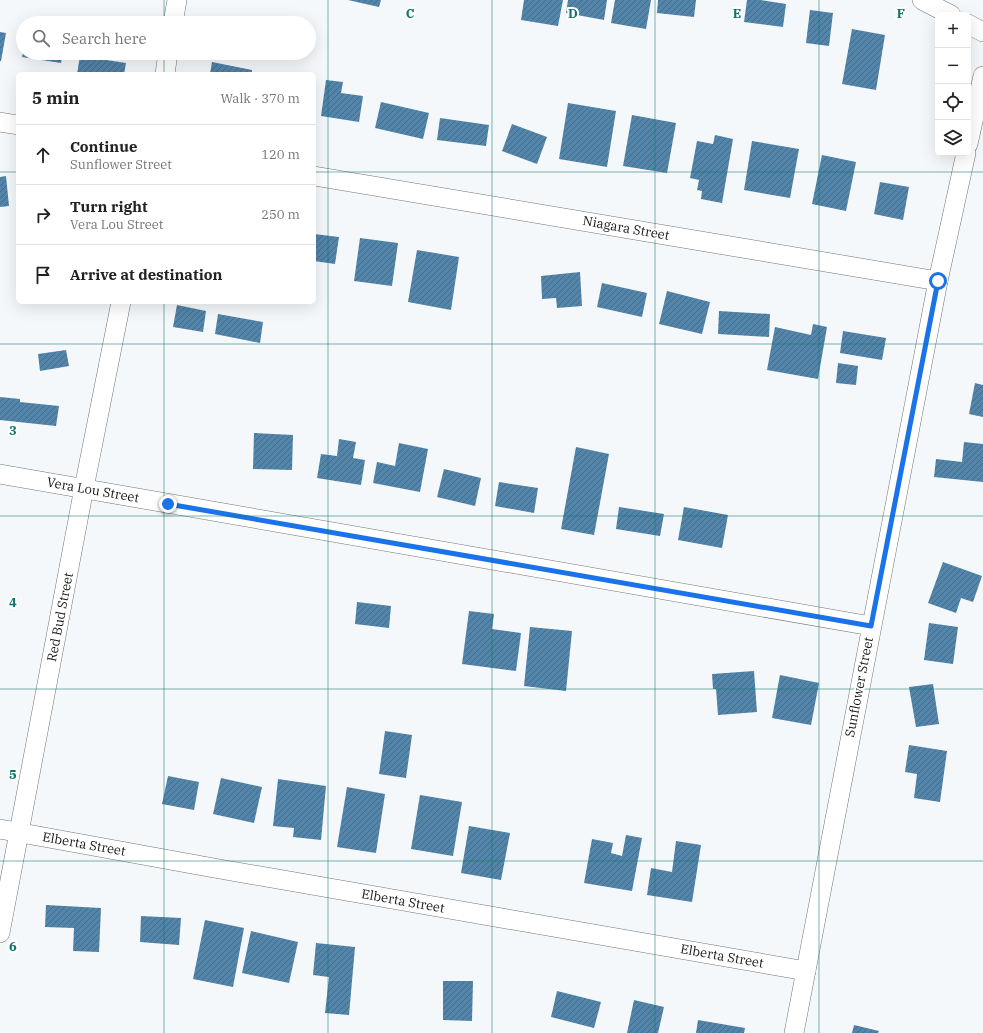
<!DOCTYPE html>
<meta charset="utf-8">
<style>
:root{--surface:#fff;--page:#f2f2f2;--text:#222;--muted:#767676;--line:#e0e0e0}
body{margin:0;font-family:"IBM Plex Serif",serif;background:var(--page);color:var(--text)}
.controls{position:absolute;right:12px;top:12px;display:grid;overflow:hidden;border-radius:6px;box-shadow:0 4px 16px #0002}
.controls button{width:36px;height:36px;display:grid;place-items:center;padding:0;border:0;border-bottom:1px solid var(--line);background:var(--surface);color:var(--text);font:20px sans-serif}
.stop{position:absolute;width:12px;height:12px;margin:-9px;border:3px solid #1a73e8;border-radius:50%;background:#fff}
.stop.end{background:#1a73e8;border-color:#fff;box-shadow:0 1px 4px #0008}
.list{margin:0;padding:0;list-style:none}
h2{display:flex;justify-content:space-between;align-items:center;height:52px;margin:0;padding:0 16px;font-size:17px}
h2 small{font-size:13px;font-weight:400;color:var(--muted)}
.list li{display:grid;grid-template-columns:26px 1fr auto;gap:12px;align-items:center;box-sizing:border-box;height:60px;padding:0 16px;border-top:1px solid var(--line)}
.list b{display:block;font-size:15px;white-space:nowrap}
.list p{margin:0;font-size:13px;white-space:nowrap;color:var(--muted)}
.list em{font-size:13px;font-style:normal;color:var(--muted)}
.icon{flex:none;width:22px;height:22px;fill:none;stroke:currentColor;stroke-width:2;stroke-linecap:round;stroke-linejoin:round}
.map{position:relative;flex:none;width:983px;height:1033px;overflow:hidden}
.search{position:absolute;background:var(--surface);box-shadow:0 4px 16px #0002;left:16px;top:16px;width:300px;height:44px;display:flex;align-items:center;gap:10px;box-sizing:border-box;padding:0 14px;border-radius:22px;color:var(--muted);font-size:15px}
.panel{position:absolute;background:var(--surface);box-shadow:0 4px 16px #0002;left:16px;top:72px;width:300px;height:232px;border-radius:6px}
.map>svg:first-child{display:block}
.building{fill:url(#building-hatch)}
.lines{fill:none;stroke-linecap:round;stroke-linejoin:round}
.street-casing{stroke:#727577;stroke-width:20}
.street{stroke:#fff;stroke-width:19}
.route{stroke:#1a73e8;stroke-width:5}
.grid{fill:none;stroke:#0f766e;stroke-width:1;stroke-opacity:0.55}
.labels{text-anchor:middle;dominant-baseline:central;stroke-width:4;stroke-linejoin:round;paint-order:stroke}
.street-label{font-size:13px;fill:#171818;stroke:#fff}
.grid-label{font-size:13px;text-anchor:middle;font-weight:bold;fill:#0f766e;stroke:#fff;stroke-width:4;stroke-linejoin:round;paint-order:stroke}
</style>
<div class="map">
<svg width="983" height="1033" viewBox="0 0 983 1033">
<defs>
<pattern id="building-hatch" width="6" height="6" patternUnits="userSpaceOnUse"><rect width="6" height="6" fill="#5385aa"/><path d="M-1 1l2-2M0 6l6-6M5 7l2-2" fill="none" stroke="#446c89"/></pattern>
</defs>
<rect width="100%" height="100%" fill="#f5f8fb"/>
<g class="building">
<polygon points="348,0 381,0 379,7"/>
<polygon points="524,0 563,0 558,26 521,20"/>
<polygon points="568,0 607,0 604,20 566,13"/>
<polygon points="615,0 651,0 646,29 611,23"/>
<polygon points="658,0 696,0 694,17 657,13"/>
<polygon points="747,0 760,0 786,4 783,27 744,22"/>
<polygon points="810,10 833,13 829,46 806,43"/>
<polygon points="852,29 885,35 876,90 842,84"/>
<polygon points="0,32 6,33 1,61 0,61"/>
<polygon points="23,53 63,53 61,63 22,57"/>
<polygon points="80,56 126,63 124,74 77,74"/>
<polygon points="212,62 252,70 252,74 210,74"/>
<polygon points="326,80 343,82 341,93 363,96 359,122 321,116"/>
<polygon points="381,102 429,113 423,139 375,128"/>
<polygon points="568,103 616,111 607,167 559,159"/>
<polygon points="632,115 676,123 667,173 623,166"/>
<polygon points="440,118 489,125 486,146 437,140"/>
<polygon points="512,124 547,137 537,164 502,151"/>
<polygon points="715,135 733,139 722,203 701,199 702,191 697,190 699,180 690,178 697,141 713,144"/>
<polygon points="752,141 799,149 790,198 744,190"/>
<polygon points="822,155 856,162 846,211 812,204"/>
<polygon points="6,176 9,206 0,207 0,177"/>
<polygon points="880,182 909,187 903,220 874,214"/>
<polygon points="314,234 339,237 335,264 314,261"/>
<polygon points="360,238 398,243 392,286 354,281"/>
<polygon points="417,250 459,257 451,310 408,302"/>
<polygon points="580,272 582,306 557,308 556,298 542,299 541,276"/>
<polygon points="602,283 647,293 642,317 597,307"/>
<polygon points="667,291 710,302 702,334 659,324"/>
<polygon points="177,305 206,311 203,332 173,327"/>
<polygon points="719,311 770,314 769,337 718,334"/>
<polygon points="218,314 263,322 260,343 215,334"/>
<polygon points="813,324 827,327 818,379 767,370 775,327 811,335"/>
<polygon points="843,331 886,338 882,360 840,353"/>
<polygon points="66,350 69,366 40,371 38,354"/>
<polygon points="838,363 858,366 856,385 836,383"/>
<polygon points="975,383 983,385 983,417 969,414"/>
<polygon points="0,397 20,399 20,402 59,406 56,426 0,420"/>
<polygon points="254,433 293,435 292,470 253,469"/>
<polygon points="339,439 356,442 353,458 365,460 361,485 317,478 321,454 337,456"/>
<polygon points="964,442 983,444 983,482 934,477 936,459 962,462"/>
<polygon points="399,443 428,449 420,492 373,483 377,462 395,466"/>
<polygon points="576,447 609,454 594,535 561,529"/>
<polygon points="444,469 481,478 475,506 437,497"/>
<polygon points="499,482 538,488 534,513 495,506"/>
<polygon points="619,507 664,514 660,536 616,529"/>
<polygon points="684,507 728,515 722,548 678,540"/>
<polygon points="943,562 982,576 973,602 961,598 956,613 928,603"/>
<polygon points="357,602 391,606 389,628 355,624"/>
<polygon points="469,611 494,614 492,629 521,633 516,671 462,664"/>
<polygon points="929,623 958,627 953,664 924,660"/>
<polygon points="530,627 572,631 566,691 524,686"/>
<polygon points="754,671 757,712 718,715 716,689 713,689 712,674"/>
<polygon points="780,675 819,683 811,725 772,718"/>
<polygon points="933,684 939,724 916,727 909,687"/>
<polygon points="385,731 412,735 406,778 379,774"/>
<polygon points="909,745 947,751 940,802 914,798 917,774 905,772"/>
<polygon points="168,776 199,782 194,810 162,804"/>
<polygon points="221,778 262,787 254,823 213,814"/>
<polygon points="278,779 326,786 321,840 293,837 294,828 273,826"/>
<polygon points="347,787 385,794 376,853 337,847"/>
<polygon points="420,795 462,802 453,856 411,849"/>
<polygon points="469,826 510,833 501,880 461,873"/>
<polygon points="626,835 642,838 632,891 584,883 592,839 613,843 611,853 622,856"/>
<polygon points="676,841 701,845 692,902 647,895 651,868 672,872"/>
<polygon points="46,905 101,908 99,952 73,951 74,928 45,927"/>
<polygon points="141,916 181,918 179,945 140,942"/>
<polygon points="205,920 244,928 233,987 193,979"/>
<polygon points="251,931 298,942 289,983 242,973"/>
<polygon points="316,943 355,947 349,1015 325,1013 329,977 313,975"/>
<polygon points="443,981 473,981 472,1021 443,1020"/>
<polygon points="557,991 601,1002 594,1028 551,1017"/>
<polygon points="634,1000 664,1007 658,1033 627,1033"/>
<polygon points="698,1020 745,1028 744,1033 696,1033"/>
<polygon points="854,1025 879,1031 878,1033 852,1033"/>
</g>
<g class="lines">
<g class="street-casing">
<g id="street">
<polyline points="922,0 951,15"/>
<polyline points="173,23 177,0"/>
<polyline points="968,24 983,32"/>
<polyline points="165,74 168,53"/>
<polyline points="0,122 18,125"/>
<polyline points="968,144 983,76"/>
<polyline points="314,176 938,281"/>
<polyline points="0,474 871,626"/>
<polyline points="0,829 214,868 806,971"/>
<polyline points="0,933 84,488 121,302"/>
<polyline points="794,1033 938,281 966,153"/>
</g>
</g>
<use href="#street" class="street"/>
</g>
<g class="lines">
<polyline class="route" points="168,504 871,626 938,281"/>
</g>
<path class="grid" d="M164,0V23M328,0V1033M492,0V1033M655,0V1033M819,0V1033M164,53V74M0,172H18M314,172H983M164,302V1033M0,344H983M0,516H983M0,689H983M0,861H983"/>
<g class="labels">
<g class="street-label">
<text transform="translate(626 228) rotate(10)">Niagara Street</text>
<text transform="translate(93 490) rotate(10)">Vera Lou Street</text>
<text transform="translate(60 617) rotate(-79)">Red Bud Street</text>
<text transform="translate(859 687) rotate(-79)">Sunflower Street</text>
<text transform="translate(84 844) rotate(10)">Elberta Street</text>
<text transform="translate(403 901) rotate(10)">Elberta Street</text>
<text transform="translate(722 956) rotate(10)">Elberta Street</text>
</g>
</g>
<g class="grid-label">
<text x="410" y="18">C</text>
<text x="573" y="18">D</text>
<text x="737" y="18">E</text>
<text x="901" y="18">F</text>
<text x="13" y="435">3</text>
<text x="13" y="607">4</text>
<text x="13" y="779">5</text>
<text x="13" y="951">6</text>
</g>
</svg>
<div class="controls">
<button>+</button>
<button>−</button>
<button><svg class="icon" aria-label="locate" viewBox="0 0 24 24"><circle cx="12" cy="12" r="6"/><path d="M12 2v4M12 18v4M2 12h4M18 12h4"/></svg></button>
<button><svg class="icon" aria-label="layers" viewBox="0 0 24 24"><path d="M12 4l9 5-9 5-9-5zM3 14l9 5 9-5"/></svg></button>
</div>
<div class="stop" style="left:938px;top:281px"></div>
<div class="stop end" style="left:168px;top:504px"></div>
<div class="search"><svg class="icon" aria-label="search" viewBox="0 0 24 24"><circle cx="10" cy="10" r="6"/><path d="M15 15l6 6"/></svg>Search here</div>
<section class="panel">
<h2>5 min<small>Walk · 370 m</small></h2>
<ul class="list">
<li><svg class="icon" aria-label="ahead" viewBox="0 0 24 24"><path d="M12 20V5M6 11l6-6 6 6"/></svg><div><b>Continue</b><p>Sunflower Street</p></div><em>120 m</em></li>
<li><svg class="icon" aria-label="right" viewBox="0 0 24 24"><path d="M7 20v-9h11M14 6l5 5-5 5"/></svg><div><b>Turn right</b><p>Vera Lou Street</p></div><em>250 m</em></li>
<li><svg class="icon" aria-label="arrive" viewBox="0 0 24 24"><path d="M6 21V4h12l-3 4 3 4H6"/></svg><div><b>Arrive at destination</b></div></li>
</ul>
</section>
</div>
